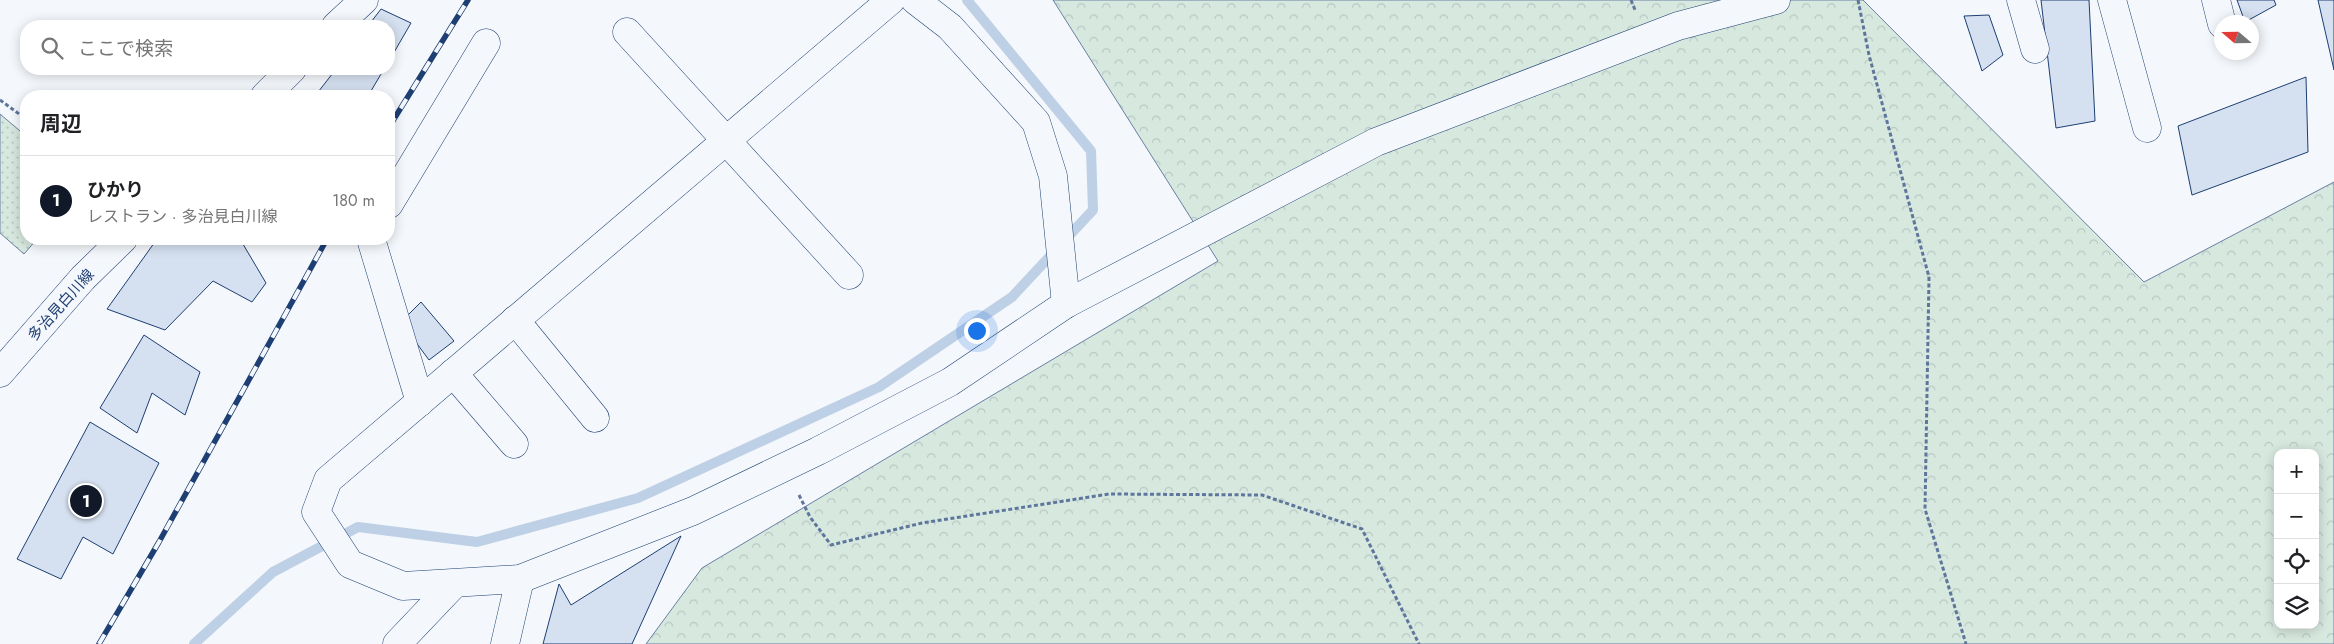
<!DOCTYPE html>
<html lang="ja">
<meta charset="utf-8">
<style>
:root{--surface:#fff;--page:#f2f2f2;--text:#202124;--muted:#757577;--line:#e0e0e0;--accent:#111827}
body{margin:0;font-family:Jost,"Noto Sans JP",sans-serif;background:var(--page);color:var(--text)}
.controls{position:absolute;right:15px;bottom:15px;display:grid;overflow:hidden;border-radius:10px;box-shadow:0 2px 12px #0003}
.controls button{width:45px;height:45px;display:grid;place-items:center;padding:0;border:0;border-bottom:1px solid var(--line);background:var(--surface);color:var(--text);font:25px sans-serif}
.compass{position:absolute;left:2214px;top:15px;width:45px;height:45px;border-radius:50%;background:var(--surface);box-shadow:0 2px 12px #0003;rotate:290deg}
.you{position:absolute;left:976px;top:330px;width:18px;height:18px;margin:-12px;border:4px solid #fff;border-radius:50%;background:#1a73e8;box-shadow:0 0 0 8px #1a73e833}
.badge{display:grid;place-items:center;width:32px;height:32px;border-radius:50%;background:var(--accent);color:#fff;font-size:16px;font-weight:700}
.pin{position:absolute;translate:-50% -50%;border:2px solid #fff;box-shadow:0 1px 5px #0006}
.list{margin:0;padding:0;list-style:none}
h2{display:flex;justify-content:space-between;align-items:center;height:65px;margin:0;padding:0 20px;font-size:21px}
h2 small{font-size:16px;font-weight:400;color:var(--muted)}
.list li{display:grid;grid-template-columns:32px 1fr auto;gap:15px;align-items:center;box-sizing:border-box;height:90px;padding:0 20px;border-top:1px solid var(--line)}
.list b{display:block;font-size:19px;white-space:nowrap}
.list p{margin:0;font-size:16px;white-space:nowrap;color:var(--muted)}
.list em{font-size:16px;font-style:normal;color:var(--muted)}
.icon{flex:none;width:28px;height:28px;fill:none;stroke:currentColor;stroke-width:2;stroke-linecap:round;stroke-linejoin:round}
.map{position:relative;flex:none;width:2334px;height:644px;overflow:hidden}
.search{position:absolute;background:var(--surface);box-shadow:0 2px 12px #0003;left:20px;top:20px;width:375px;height:55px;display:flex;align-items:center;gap:12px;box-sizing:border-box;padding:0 18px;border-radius:20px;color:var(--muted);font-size:19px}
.panel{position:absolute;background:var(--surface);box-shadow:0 2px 12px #0003;left:20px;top:90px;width:375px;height:155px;border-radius:20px}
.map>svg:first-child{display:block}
.forest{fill:url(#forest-crowns);stroke:#687fa3;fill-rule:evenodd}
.park{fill:url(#park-dots);stroke:#687fa3}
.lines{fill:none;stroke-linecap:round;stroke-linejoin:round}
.stream{stroke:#bed0e5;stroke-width:10}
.building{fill:#d5e0f0;stroke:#1d3f73}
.street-casing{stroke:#1d3f73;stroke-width:29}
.primary-casing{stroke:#1d3f73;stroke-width:29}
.path{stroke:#5e769c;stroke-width:3;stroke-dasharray:4 2.5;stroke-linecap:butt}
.street{stroke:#f4f7fb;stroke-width:28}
.primary{stroke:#f4f7fb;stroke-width:28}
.rail-casing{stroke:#1d3f73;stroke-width:5.5}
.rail{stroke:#f4f7fb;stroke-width:4;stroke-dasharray:11;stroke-linecap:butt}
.labels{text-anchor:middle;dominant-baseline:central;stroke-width:4;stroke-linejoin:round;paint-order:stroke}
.street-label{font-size:15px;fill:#1d3f73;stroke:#f4f7fb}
</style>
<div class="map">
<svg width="2334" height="644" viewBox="0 0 2334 644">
<defs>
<pattern id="forest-crowns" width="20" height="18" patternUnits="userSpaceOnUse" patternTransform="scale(1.25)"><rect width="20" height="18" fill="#d7e8df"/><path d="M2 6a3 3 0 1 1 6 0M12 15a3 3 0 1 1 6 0" fill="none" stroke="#b8c8c3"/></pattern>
<pattern id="park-dots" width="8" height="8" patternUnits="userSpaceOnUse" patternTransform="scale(1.25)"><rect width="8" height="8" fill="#d7e8df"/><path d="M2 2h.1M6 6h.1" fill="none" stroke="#b8c8c3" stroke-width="1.8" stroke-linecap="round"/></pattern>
</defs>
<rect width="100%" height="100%" fill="#f4f7fb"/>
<path class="forest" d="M1053,0H1863L2144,282L2334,182V644H646L702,568L1218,261ZM2278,453H2315V625H2278Z"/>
<polygon class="park" points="0,114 26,136 26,239 37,239 24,254 0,233"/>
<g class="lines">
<polyline class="stream" points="194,644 273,572 358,527 477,542 638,498 879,387 1012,297 1093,210 1091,151 967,0"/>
</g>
<g class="building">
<polygon points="2041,0 2089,0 2095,121 2056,128"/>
<polygon points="2237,0 2274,0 2276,5 2245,22"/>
<polygon points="2318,0 2334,0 2334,70"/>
<polygon points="381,9 411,23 389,61 389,26 368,26"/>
<polygon points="1989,15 2003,55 1982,71 1964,16"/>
<polygon points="336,69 384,69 368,96 315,96"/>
<polygon points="2306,77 2308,152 2192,195 2178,126"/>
<polygon points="157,239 240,239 266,283 252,302 213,281 165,330 107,309"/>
<polygon points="421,302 454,341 429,360 401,322"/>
<polygon points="144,335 200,372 185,415 152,393 137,433 100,408"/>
<polygon points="90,422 159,463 113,554 83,537 61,579 17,559"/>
<polygon points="681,536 632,644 543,644 559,584 571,605"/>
</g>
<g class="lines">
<g class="street-casing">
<g id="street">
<polyline points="891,0 328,480 316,512 350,564 403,586 520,579 693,511 818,451 950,382 1066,304 1376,142 1678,26 1776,0"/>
<polyline points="915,0 950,27 1036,122 1053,176 1066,304"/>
<polyline points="2021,0 2035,49"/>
<polyline points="2112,0 2147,128"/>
<polyline points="2216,0 2222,24"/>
<polyline points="627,32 849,275"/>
<polyline points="389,204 486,43"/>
<polyline points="371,239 420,402"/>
<polyline points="515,320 595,418"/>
<polyline points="453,373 514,444"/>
<polyline points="397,644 454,584"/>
<polyline points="505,644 520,579"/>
</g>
</g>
<g class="primary-casing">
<g id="primary">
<polyline points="336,26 364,0"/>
<polyline points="265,96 292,69"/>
<polyline points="0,373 83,278 123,239"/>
</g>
</g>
<g class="path">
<polyline points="1631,0 1635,10"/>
<polyline points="1858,0 1869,55 1929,277 1925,509 1966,644"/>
<polyline points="0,100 26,119"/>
<polyline points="799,495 810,517 831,545 922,523 1109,494 1262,495 1362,529 1419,644"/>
</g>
<use href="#street" class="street"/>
<use href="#primary" class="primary"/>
<g class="rail-casing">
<g id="rail">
<polyline points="389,127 468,0"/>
<polyline points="99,644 159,542 327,239"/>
</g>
</g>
<use href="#rail" class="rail"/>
</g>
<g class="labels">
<g class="street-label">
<text transform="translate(61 305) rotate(-48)">多治見白川線</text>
</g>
</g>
</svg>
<div class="controls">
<button>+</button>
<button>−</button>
<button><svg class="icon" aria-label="locate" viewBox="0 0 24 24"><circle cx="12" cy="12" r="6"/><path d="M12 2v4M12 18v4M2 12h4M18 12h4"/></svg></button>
<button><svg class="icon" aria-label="layers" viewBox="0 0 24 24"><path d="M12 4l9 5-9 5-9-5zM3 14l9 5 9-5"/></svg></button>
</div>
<svg class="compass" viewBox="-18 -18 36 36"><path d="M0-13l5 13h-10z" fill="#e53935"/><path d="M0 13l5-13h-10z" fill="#757577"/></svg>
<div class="you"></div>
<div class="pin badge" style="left:86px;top:501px">1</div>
<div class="search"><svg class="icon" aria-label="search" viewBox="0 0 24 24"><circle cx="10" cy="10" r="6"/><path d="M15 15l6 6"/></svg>ここで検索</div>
<section class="panel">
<h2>周辺<small></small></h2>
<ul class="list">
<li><span class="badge">1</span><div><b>ひかり</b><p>レストラン · 多治見白川線</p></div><em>180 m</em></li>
</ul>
</section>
</div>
